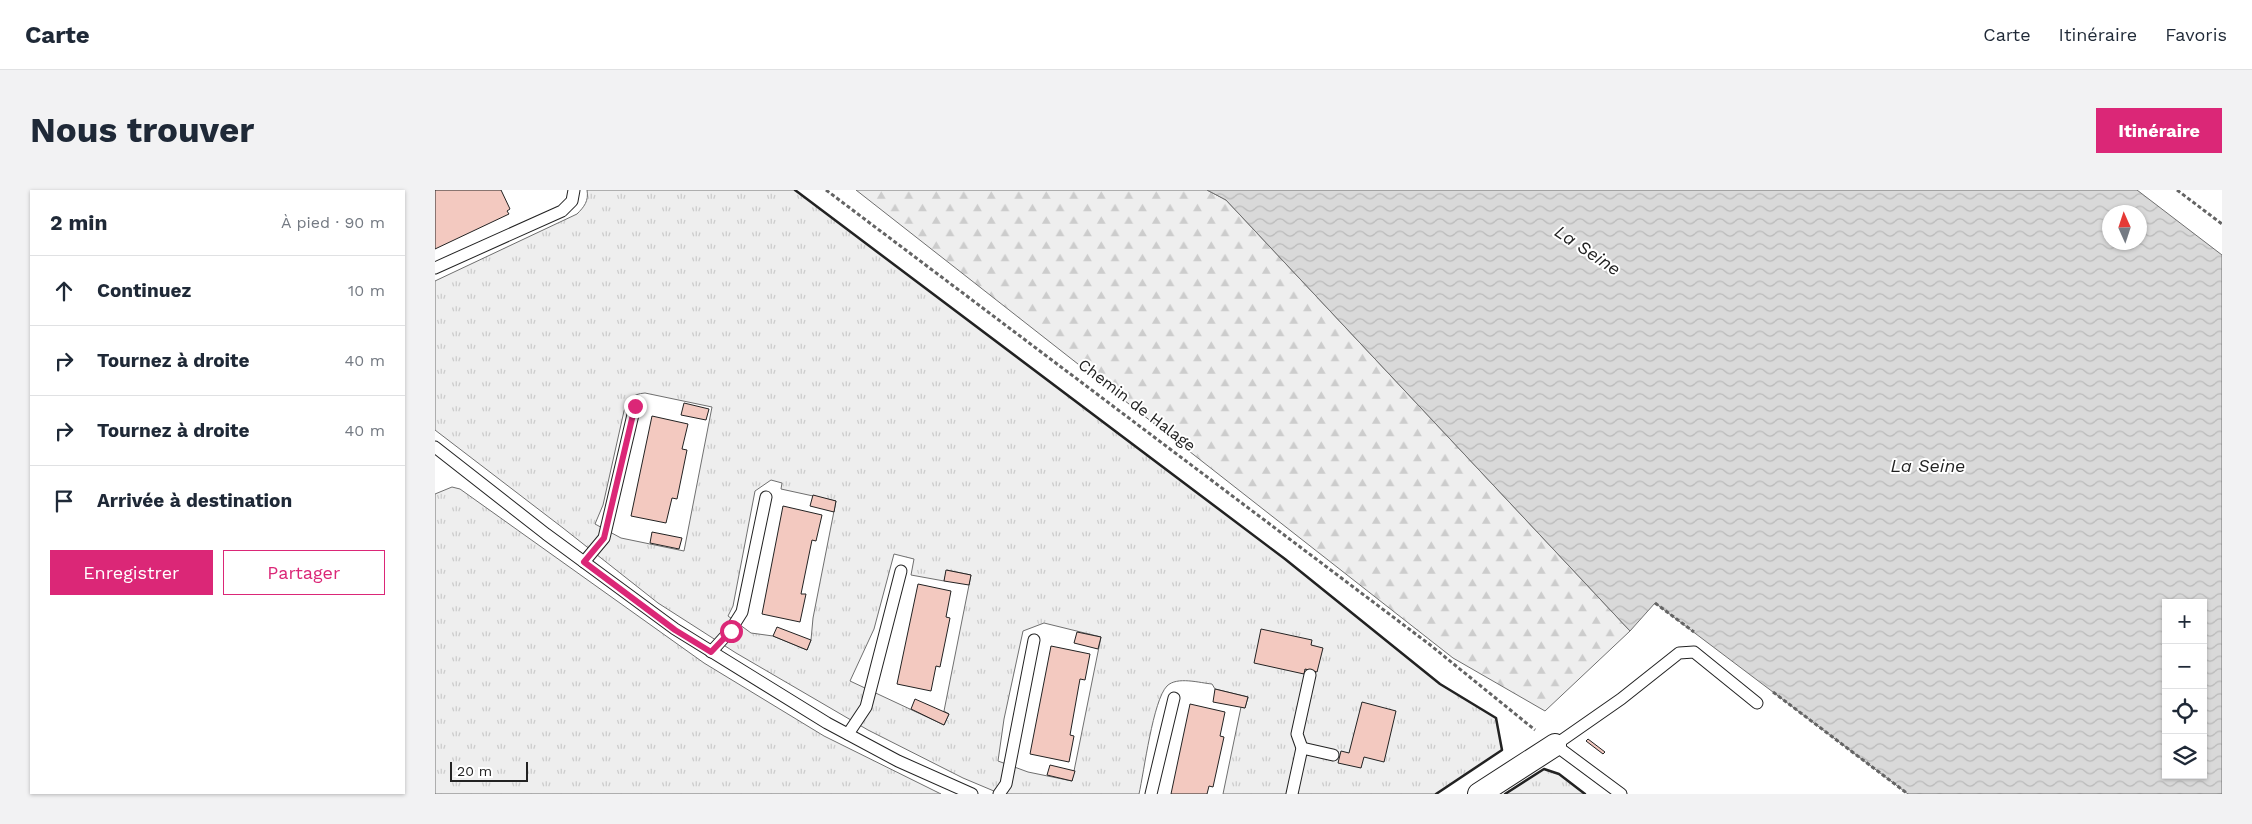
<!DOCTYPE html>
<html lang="fr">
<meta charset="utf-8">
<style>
:root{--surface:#fff;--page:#f2f2f3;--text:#1f2937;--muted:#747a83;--line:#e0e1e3;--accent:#db2777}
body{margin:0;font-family:"Work Sans",sans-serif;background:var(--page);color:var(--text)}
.controls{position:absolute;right:15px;bottom:15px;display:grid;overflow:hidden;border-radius:0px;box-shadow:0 1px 4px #0004}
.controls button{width:45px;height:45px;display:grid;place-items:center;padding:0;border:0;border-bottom:1px solid var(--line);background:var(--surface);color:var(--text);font:25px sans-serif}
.compass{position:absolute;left:1667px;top:15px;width:45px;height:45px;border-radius:50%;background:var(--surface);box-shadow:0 1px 4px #0004;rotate:357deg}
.scale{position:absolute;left:15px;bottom:12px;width:78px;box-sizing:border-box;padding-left:5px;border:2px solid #222;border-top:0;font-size:14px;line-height:18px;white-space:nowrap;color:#222;-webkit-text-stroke:4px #fff;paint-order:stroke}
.stop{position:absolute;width:15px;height:15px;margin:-11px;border:4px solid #db2777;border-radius:50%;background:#fff}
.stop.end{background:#db2777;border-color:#fff;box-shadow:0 1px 5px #0008}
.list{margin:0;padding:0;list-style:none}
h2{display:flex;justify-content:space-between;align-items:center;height:65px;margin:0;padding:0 20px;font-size:21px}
h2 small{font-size:16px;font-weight:400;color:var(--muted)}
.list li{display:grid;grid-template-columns:32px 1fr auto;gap:15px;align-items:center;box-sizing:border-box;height:70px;padding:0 20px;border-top:1px solid var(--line)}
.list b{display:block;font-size:19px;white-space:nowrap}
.list em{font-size:16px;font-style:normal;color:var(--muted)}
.actions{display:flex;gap:10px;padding:15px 20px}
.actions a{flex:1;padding:11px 0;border:1px solid var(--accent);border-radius:0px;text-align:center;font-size:18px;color:var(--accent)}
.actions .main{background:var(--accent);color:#fff}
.icon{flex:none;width:28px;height:28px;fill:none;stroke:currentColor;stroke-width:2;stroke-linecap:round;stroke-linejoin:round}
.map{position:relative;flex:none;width:1787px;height:604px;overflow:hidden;border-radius:0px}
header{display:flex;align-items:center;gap:30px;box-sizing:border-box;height:70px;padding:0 25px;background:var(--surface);border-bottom:1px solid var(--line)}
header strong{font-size:24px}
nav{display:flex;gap:28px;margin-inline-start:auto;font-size:18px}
.intro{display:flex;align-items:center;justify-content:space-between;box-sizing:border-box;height:120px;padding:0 30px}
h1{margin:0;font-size:35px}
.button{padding:12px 22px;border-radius:0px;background:var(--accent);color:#fff;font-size:18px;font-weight:700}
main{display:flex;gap:30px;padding:0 30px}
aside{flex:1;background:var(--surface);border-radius:0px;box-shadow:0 1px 4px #0004}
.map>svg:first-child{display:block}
.grass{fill:url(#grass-tufts);stroke:#6f6f6f;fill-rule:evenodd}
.forest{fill:url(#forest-firs);stroke:#6f6f6f}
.water{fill:url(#water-waves);stroke:#6f6f6f;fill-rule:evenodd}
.building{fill:#f3c9c0;stroke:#222}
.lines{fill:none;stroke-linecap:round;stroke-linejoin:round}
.lane-casing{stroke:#222;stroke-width:13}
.street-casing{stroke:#222;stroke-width:24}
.path{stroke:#646464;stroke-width:3;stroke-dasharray:4 2.5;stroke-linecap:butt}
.lane{stroke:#fff;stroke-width:11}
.street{stroke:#fff;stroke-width:22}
.wall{stroke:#222;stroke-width:2.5}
.route{stroke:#db2777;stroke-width:6}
.labels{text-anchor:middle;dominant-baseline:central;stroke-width:4;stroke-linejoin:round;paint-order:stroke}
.street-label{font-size:16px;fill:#222;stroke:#fff}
.water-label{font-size:18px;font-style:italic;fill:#222;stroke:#fff}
</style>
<header>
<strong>Carte</strong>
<nav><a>Carte</a><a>Itinéraire</a><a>Favoris</a></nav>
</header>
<div class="intro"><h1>Nous trouver</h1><a class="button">Itinéraire</a></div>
<main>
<aside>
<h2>2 min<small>À pied · 90 m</small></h2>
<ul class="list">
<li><svg class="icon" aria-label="ahead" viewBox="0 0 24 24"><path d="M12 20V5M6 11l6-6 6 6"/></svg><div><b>Continuez</b></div><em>10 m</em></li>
<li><svg class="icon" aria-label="right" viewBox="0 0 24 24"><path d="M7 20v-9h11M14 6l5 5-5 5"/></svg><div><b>Tournez à droite</b></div><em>40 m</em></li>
<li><svg class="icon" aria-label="right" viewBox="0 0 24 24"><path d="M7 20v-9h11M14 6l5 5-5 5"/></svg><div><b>Tournez à droite</b></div><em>40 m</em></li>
<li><svg class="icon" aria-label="arrive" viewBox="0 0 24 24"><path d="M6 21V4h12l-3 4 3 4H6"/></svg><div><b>Arrivée à destination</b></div></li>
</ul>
<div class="actions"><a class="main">Enregistrer</a><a>Partager</a></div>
</aside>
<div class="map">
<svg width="1787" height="604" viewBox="0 0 1787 604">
<defs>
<pattern id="grass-tufts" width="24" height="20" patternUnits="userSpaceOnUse" patternTransform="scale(1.25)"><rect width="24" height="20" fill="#eee"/><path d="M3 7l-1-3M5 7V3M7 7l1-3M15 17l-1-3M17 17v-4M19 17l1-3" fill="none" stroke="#ccc"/></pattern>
<pattern id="forest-firs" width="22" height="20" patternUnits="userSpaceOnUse" patternTransform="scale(1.25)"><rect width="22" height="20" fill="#eee"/><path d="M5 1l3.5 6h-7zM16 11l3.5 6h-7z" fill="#ccc"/></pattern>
<pattern id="water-waves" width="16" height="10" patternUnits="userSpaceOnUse" patternTransform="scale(1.25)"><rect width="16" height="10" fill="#d9d9d9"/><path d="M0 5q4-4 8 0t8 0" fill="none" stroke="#bababa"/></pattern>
</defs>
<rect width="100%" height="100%" fill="#fff"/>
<g class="grass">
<path d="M152,0H360L850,369L1005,494L1061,528L1067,560L1001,604H788L806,517L810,518L813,507L780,499L777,494C765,493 742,486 732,496C718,510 709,582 704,604H566L528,588L433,540L301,463L223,413L128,338L0,240V91L142,24C149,17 154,11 152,0ZM210,203L277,217L249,361L186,348L160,334L168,315L189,221C194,209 197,204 210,203ZM336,290L347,293L346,299L401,311L378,428L376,450L372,460L338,446L316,443L293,426L298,416L320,301ZM459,364L479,369L476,385L509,391L512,380L536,385L509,521L514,524L509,535L415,491L439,439ZM609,433L666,447L637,591L593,582L563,571L569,529L588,441Z"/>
<polygon points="17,297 25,299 269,473 389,546 506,604 0,604 0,304"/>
<polygon points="1109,579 1124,584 1150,604 1070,604"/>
</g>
<polygon class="forest" points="421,0 772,0 791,10 1195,441 1110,521 1018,468"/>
<path class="water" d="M772,0H1702L1787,65V604H1473L1220,413L1195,441L791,10ZM1674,22H1704V52H1674ZM1731,413H1768V585H1731Z"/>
<g class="building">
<polygon points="0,0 66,0 75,19 72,21 74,24 0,59"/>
<polygon points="249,213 274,219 271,230 246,225"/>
<polygon points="217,226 253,234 247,259 252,260 242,309 237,308 231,333 196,326"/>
<polygon points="378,305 401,311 399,322 375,316"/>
<polygon points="348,316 387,325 381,351 377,350 366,404 371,404 365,432 327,424"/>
<polygon points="217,342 247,348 244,359 215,353"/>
<polygon points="511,380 536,385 534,395 509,391"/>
<polygon points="483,394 516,401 511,427 515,428 505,477 501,476 496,501 462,494"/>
<polygon points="342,437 376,450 372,460 338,446"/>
<polygon points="826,439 877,450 876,455 888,458 882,482 870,479 869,484 819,473"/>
<polygon points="642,442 666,447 663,459 639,453"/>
<polygon points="616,456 655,464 650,490 645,489 635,545 639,546 634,572 595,564"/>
<polygon points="780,499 813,507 810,518 778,512"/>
<polygon points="480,509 514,524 509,535 476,519"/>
<polygon points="927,512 961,521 949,572 929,567 926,578 903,573 906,561 914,563"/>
<polygon points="755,514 790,522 785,546 789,547 778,597 774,596 772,604 736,604"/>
<polygon points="1153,549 1170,562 1168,564 1151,551"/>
<polygon points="615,575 640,581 637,591 612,585"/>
</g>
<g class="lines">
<g class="lane-casing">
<g id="lane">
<polyline points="0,78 127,21 137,11 139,0"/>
<polyline points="0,257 111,344 240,439 392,533 463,571 537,604"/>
<polyline points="149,372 169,348 200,216"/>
<polyline points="276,462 295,441 307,422 331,307"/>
<polyline points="413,544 431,517 466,381"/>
<polyline points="867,558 898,565"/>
<polyline points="564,604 571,594 599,450"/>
<polyline points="716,604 739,508"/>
<polyline points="857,604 867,558 862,544 875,485"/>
<polyline points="1186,604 1120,555 1186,509 1244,463 1259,462 1322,513"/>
</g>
</g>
<g class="street-casing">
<polyline id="street" points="1044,604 1120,555"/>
</g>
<g class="path">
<polyline points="391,0 994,454 1100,540"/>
<polyline points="1742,0 1787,34"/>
<polyline points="1220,413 1259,442"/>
<polyline points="1338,502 1473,604"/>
</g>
<use href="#lane" class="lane"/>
<use href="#street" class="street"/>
<g class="wall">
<polyline points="360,0 850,369 1005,494 1061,528 1067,560 1001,604"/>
<polyline points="1070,604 1109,579 1124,584 1150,604"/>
</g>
</g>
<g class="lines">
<polyline class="route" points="200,216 169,348 149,372 240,440 276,462 296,441"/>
</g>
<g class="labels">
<g class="street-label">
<text transform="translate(702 215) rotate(37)">Chemin de Halage</text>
</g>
<g class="water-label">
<text transform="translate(1153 60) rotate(34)">La Seine</text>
<text x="1493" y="275">La Seine</text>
</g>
</g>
</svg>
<div class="controls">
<button>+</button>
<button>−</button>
<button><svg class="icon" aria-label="locate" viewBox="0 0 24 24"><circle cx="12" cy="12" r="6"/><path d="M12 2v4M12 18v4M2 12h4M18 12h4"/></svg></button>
<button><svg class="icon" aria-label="layers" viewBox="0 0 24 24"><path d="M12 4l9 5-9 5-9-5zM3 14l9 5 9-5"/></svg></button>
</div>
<svg class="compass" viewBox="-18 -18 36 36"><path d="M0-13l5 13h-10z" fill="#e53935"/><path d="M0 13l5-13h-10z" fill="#747a83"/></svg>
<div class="scale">20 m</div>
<div class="stop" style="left:296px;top:441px"></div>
<div class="stop end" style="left:200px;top:216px"></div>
</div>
</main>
